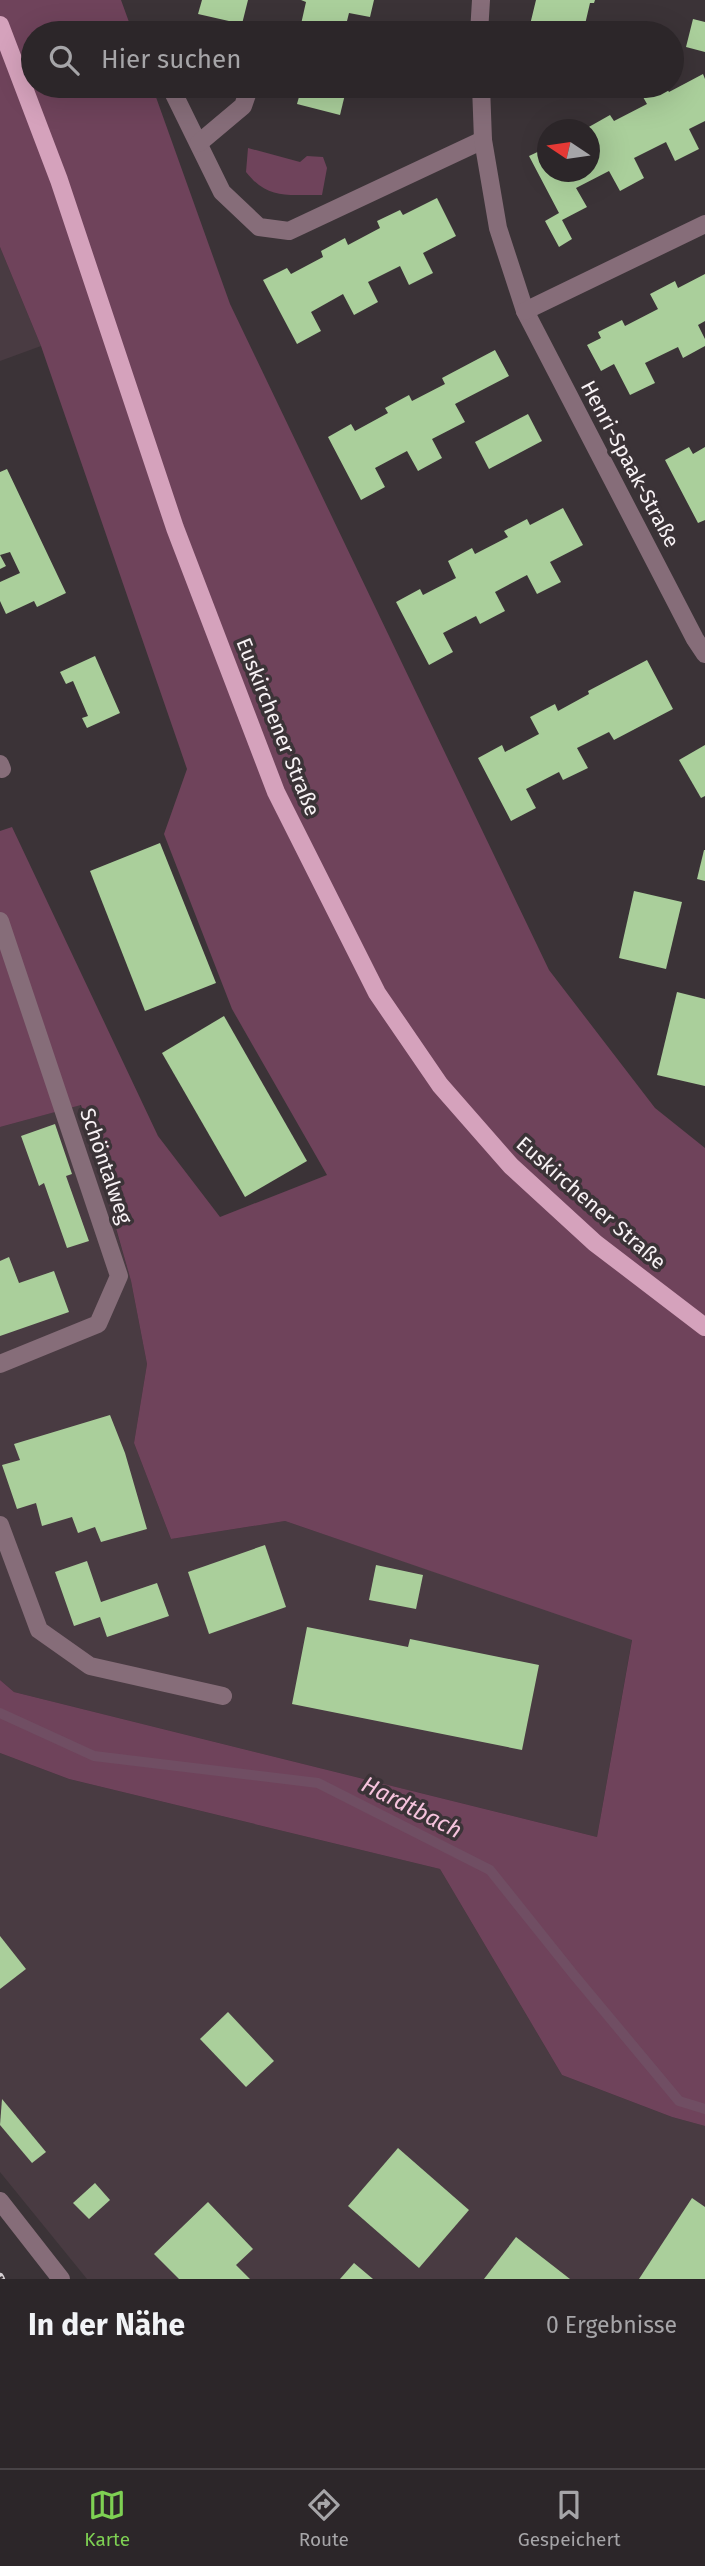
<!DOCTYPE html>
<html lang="de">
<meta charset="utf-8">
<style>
:root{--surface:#2c2629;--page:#383235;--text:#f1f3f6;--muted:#a6a5a8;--line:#484346;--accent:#7ed053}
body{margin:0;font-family:"Fira Sans",sans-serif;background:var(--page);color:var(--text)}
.compass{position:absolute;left:537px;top:119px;width:63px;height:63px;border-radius:50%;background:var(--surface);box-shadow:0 7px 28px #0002;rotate:283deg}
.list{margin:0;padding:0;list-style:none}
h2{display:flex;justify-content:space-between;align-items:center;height:91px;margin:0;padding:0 28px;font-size:30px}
h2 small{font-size:23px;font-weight:400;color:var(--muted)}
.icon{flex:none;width:38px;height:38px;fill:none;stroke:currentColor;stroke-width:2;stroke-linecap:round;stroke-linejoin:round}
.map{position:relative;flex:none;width:705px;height:2279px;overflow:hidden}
.search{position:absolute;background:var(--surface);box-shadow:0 7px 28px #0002;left:21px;right:21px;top:21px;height:77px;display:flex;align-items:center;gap:18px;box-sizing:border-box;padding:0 24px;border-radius:38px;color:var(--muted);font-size:26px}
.sheet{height:189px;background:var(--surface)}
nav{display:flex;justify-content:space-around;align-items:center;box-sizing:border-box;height:98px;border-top:2px solid var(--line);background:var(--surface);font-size:19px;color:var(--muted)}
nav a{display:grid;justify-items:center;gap:4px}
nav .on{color:var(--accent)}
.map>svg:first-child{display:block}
.built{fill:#493b42}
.green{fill:#6f435b}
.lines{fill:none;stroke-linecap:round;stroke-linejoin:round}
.stream{stroke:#704e63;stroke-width:10}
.building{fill:#aacf9b}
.service{stroke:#866d79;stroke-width:18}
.minor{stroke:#866d79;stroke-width:18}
.primary{stroke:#d5a2bc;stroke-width:18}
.rail-casing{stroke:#d6d0d3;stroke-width:8}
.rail{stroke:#3b3337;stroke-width:5;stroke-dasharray:16;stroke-linecap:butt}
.labels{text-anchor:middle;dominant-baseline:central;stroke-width:7;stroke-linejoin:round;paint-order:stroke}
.street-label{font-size:21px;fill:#f8f2f5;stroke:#3b3337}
.water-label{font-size:23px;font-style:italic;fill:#f6c3dd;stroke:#3b3337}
</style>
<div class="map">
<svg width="705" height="2279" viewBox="0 0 705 2279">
<rect width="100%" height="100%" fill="#3b3337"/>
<g class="built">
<polygon points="0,247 41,346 0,361"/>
<polygon points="80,1105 131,1281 147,1364 134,1443 171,1539 285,1521 632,1639 597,1837 14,1692 0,1680 0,1127"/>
<polygon points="0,1753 69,1779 440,1869 562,2075 672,2117 705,2126 705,2279 87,2279 0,2172"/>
</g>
<g class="green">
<polygon points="0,0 121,0 133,33 33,33 33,86 152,86 230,304 549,970 655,1108 705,1148 705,2126 672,2117 562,2075 440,1869 69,1779 0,1753 0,1680 14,1692 597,1837 632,1640 285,1521 171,1539 134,1443 147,1364 131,1281 81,1105 0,1127 0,831 12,827 158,1136 220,1217 327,1175 232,1009 164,834 187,769 41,346 0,247"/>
<path d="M248,148L300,162L307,156L323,157L327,168L322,195C288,194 269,201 246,172Z"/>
</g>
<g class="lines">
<polyline class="stream" points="0,1713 94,1756 318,1783 490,1870 574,1975 679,2101 705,2109"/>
</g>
<g class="building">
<polygon points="202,0 248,0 242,24 198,14"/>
<polygon points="301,0 374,0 370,17 349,13 344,33 299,33 306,2"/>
<polygon points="536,0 595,0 594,3 590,3 583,33 528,33"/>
<polygon points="693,19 705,22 705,52 686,47"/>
<polygon points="703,74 705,79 705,121 689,129 699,149 675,161 666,142 634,158 644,178 620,191 609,171 576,188 587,207 562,220 572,239 559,247 545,221 559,213 529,156 548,147 548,172 590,172 590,130 587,128 610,115 614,121 647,104 643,97 665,86 669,92"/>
<polygon points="302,86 347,86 340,115 297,104"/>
<polygon points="437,198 456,236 423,253 433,273 409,285 400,266 368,282 378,302 354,315 343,294 311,312 321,331 297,344 263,280 287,268 291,274 323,257 321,251 345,238 348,245 380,228 377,221 400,210 403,215"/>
<polygon points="705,274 705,321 698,325 705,339 705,346 683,358 678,347 645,363 655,383 630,395 614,364 601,371 587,345 601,338 598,332 622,320 625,326 658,309 650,294 675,281 678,288"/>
<polygon points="495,350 509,376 455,404 465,422 432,439 442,458 418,471 407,451 375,468 385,487 361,500 328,437 351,424 355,431 388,413 385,408 409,395 412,401 445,384 442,378"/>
<polygon points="528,414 542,441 489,469 475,442"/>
<polygon points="689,447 693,454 705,447 705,520 698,523 665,460"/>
<polygon points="7,469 66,593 37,607 34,601 6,614 0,601 0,582 20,573 10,552 0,555 6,566 0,569 0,472"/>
<polygon points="563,508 583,545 550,562 561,582 537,594 527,575 495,592 505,611 480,624 476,616 443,633 453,652 429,665 396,602 420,589 423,595 456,578 448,561 472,548 475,554 508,537 504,531 527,519 530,525"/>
<polygon points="95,656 120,713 87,728 82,718 88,716 73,681 66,684 60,672"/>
<polygon points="647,660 673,709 614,740 609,732 577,748 588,768 563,780 559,772 526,789 536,808 511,821 478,758 502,745 505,752 539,734 530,717 555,704 558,711 589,694 588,691"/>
<polygon points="705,745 705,796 701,798 679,760"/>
<polygon points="160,843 216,983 145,1011 90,871"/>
<polygon points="704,850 705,850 705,881 697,879"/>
<polygon points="634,891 682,902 666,969 619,958"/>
<polygon points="677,992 705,999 705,1086 657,1075"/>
<polygon points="224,1016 307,1161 245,1197 162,1053"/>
<polygon points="55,1124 72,1174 66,1176 89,1241 67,1248 44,1183 39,1186 21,1136"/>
<polygon points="9,1257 19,1283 54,1271 69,1312 0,1336 0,1261"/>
<polygon points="110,1415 125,1453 147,1529 101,1542 95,1527 78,1533 72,1517 42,1526 36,1503 17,1509 2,1465 20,1460 14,1444"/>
<polygon points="265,1545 286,1607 209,1634 188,1572"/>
<polygon points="87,1561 101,1602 157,1583 169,1616 107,1637 100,1617 74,1626 55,1572"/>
<polygon points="376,1565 423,1575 416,1609 369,1600"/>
<polygon points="307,1627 408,1647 410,1639 539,1665 522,1750 292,1704"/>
<polygon points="0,1936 26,1969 0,1989"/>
<polygon points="228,2012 274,2061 246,2087 200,2039"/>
<polygon points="2,2099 46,2152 32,2163 0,2125"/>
<polygon points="398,2148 469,2210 419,2268 348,2206"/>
<polygon points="95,2183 110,2200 89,2219 73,2203"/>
<polygon points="692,2198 705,2207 705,2279 639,2279"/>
<polygon points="208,2202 253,2249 236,2265 250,2279 179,2279 154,2254"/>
<polygon points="516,2237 570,2279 484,2279"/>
<polygon points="354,2263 373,2279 340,2279"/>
</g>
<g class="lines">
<g class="service">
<polyline points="170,86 222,192 259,227 289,231 483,140"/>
<polyline points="199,143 243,106 250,86"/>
<polyline points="0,921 119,1276 98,1324 0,1364"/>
<polyline points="0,1525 39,1630 90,1666 223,1696"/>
</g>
<g class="minor">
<polyline points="479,33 481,0"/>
<polyline points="481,86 483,140 498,228 525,311 695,639 705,654"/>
<polyline points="525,311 705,224"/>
<polyline points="0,764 2,769"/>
<polyline points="0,2201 61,2279"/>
</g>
<polyline class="primary" points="0,25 59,180 175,528 276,792 377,993 440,1085 511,1166 595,1243 705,1327"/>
<g class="rail-casing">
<polyline id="rail" points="0,2277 1,2279"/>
</g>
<use href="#rail" class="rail"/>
</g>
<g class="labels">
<g class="street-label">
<text transform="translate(630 464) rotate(62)">Henri-Spaak-Straße</text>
<text transform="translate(278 727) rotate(68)">Euskirchener Straße</text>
<text transform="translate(106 1166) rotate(71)">Schöntalweg</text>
<text transform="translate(591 1203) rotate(41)">Euskirchener Straße</text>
</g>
<g class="water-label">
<text transform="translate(412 1807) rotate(27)">Hardtbach</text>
</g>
</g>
</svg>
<svg class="compass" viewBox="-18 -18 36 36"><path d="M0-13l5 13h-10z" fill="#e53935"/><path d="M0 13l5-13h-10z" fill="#a6a5a8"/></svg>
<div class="search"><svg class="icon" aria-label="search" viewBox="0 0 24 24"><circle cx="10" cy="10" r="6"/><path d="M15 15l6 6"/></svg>Hier suchen</div>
</div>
<section class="sheet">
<h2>In der Nähe<small>0 Ergebnisse</small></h2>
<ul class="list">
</ul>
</section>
<nav>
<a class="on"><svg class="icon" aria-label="map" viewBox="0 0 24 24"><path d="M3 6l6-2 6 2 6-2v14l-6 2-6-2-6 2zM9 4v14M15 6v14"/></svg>Karte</a>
<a><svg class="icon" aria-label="directions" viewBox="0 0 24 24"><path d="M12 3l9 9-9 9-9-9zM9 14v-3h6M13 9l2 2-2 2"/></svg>Route</a>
<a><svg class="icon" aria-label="saved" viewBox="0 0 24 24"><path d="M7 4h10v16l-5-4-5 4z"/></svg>Gespeichert</a>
</nav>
